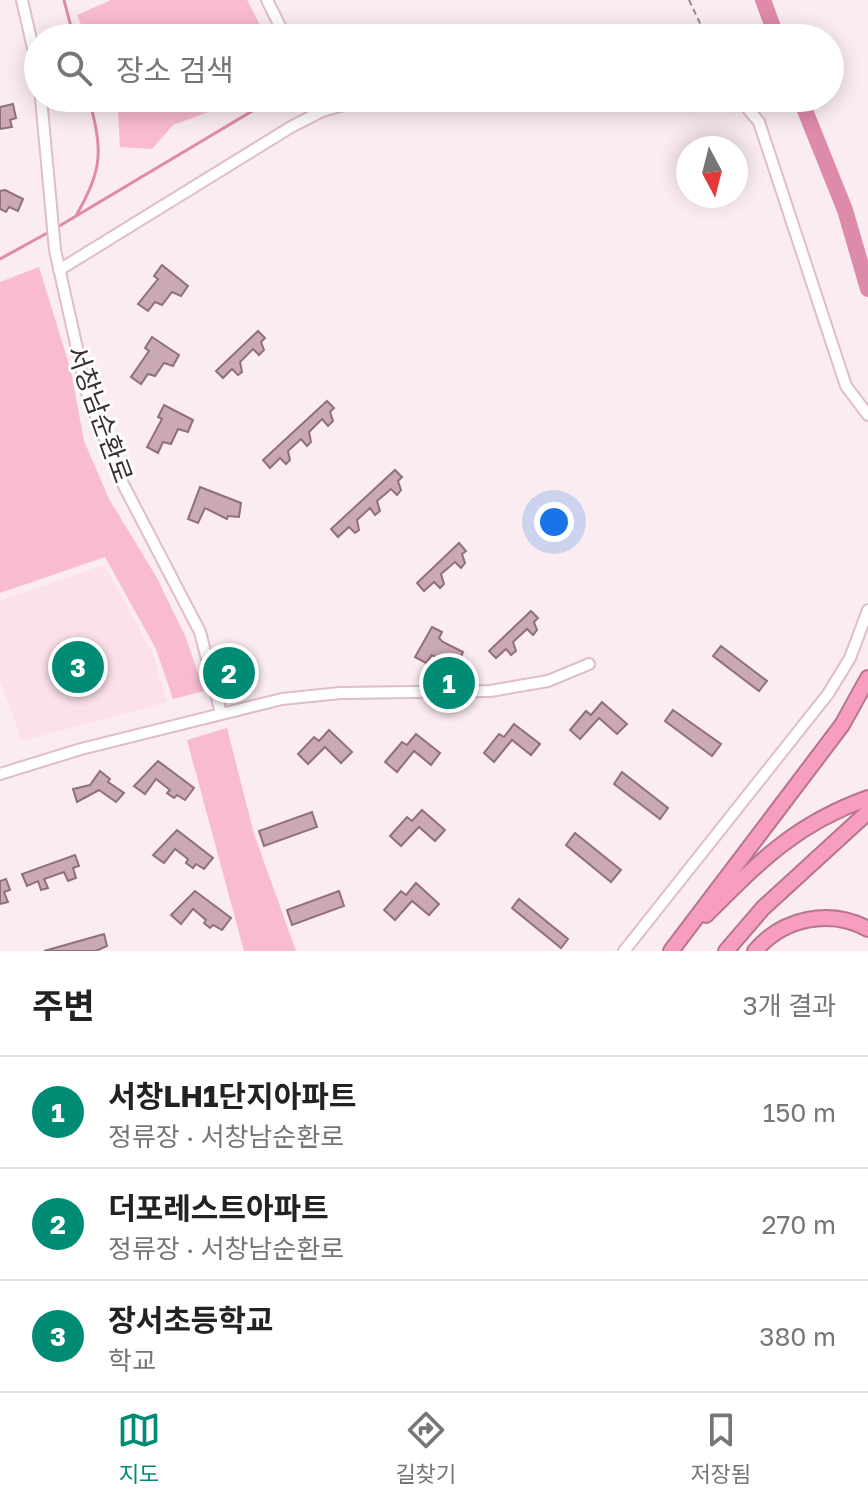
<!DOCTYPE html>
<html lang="ko">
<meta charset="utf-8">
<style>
:root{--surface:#fff;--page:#f2f2f2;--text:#222;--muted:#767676;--line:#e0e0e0;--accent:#008c74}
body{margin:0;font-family:"Golos Text","Noto Sans KR",sans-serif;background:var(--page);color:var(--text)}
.compass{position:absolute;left:676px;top:136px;width:72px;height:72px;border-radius:50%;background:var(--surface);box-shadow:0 4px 20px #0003;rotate:173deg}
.you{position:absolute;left:554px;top:522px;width:28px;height:28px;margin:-20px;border:6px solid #fff;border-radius:50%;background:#1a73e8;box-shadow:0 0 0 12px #1a73e833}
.badge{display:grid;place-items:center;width:52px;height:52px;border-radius:50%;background:var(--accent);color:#fff;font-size:26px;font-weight:700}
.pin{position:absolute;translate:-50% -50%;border:4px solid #fff;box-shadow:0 2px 8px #0006}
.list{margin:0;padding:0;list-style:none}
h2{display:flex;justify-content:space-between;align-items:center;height:104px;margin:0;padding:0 32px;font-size:34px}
h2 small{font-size:26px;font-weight:400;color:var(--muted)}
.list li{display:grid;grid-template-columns:52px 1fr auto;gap:24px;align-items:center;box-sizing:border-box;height:112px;padding:0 32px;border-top:2px solid var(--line)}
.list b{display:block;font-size:30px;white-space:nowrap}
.list p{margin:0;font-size:26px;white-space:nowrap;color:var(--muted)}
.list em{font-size:26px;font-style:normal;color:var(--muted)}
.icon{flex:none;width:44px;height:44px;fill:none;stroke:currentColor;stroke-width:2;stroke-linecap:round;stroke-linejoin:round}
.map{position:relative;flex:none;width:868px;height:951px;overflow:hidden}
.search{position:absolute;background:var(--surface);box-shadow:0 4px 20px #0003;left:24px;right:24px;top:24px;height:88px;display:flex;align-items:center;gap:20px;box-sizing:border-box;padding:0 28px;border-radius:44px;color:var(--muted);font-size:30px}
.sheet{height:440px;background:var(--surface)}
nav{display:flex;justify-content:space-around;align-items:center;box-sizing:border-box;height:112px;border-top:2px solid var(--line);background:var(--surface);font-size:22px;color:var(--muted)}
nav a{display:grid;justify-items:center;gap:4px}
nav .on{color:var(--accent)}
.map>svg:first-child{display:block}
.built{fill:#fce1ea}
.green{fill:#f8bbd2}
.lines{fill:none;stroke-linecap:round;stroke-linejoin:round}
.stream{stroke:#de8aab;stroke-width:3}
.river{stroke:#de8aab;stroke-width:16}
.building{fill:#caa8b4;stroke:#8f707b;stroke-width:2}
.minor-casing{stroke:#e0bdca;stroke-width:14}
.highway-casing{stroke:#b5768e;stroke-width:18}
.path{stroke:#988a8e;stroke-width:2;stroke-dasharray:6 4;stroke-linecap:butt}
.minor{stroke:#fff;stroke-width:10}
.highway{stroke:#f69dc0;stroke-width:14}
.labels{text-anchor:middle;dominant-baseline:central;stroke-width:6;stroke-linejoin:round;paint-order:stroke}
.street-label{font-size:26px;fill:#3b2e32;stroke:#fefefe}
</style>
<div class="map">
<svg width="868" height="951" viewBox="0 0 868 951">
<rect width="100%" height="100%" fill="#fbecf1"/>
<polygon class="built" points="104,565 152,652 167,702 22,741 0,681 0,601"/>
<g class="green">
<polygon points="111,0 247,0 267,38 87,38 77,15"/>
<polygon points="112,98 247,98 173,125 152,149 120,147 118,113"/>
<polygon points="39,267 71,371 84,441 109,499 157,578 186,638 204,691 173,699 156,649 105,557 0,593 0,282"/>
<polygon points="227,728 254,834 296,951 244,951 187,740"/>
</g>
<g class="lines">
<g class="stream">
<polyline points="64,0 74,38"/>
<polyline points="747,38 772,26"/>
<path d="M77,214C104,166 102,150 89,98"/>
<polyline points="56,228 274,98"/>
<polyline points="0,259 49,232"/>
</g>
<g class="river">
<polyline points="763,0 777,38"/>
<polyline points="800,98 845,210 868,289"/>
</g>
</g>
<g class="building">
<polygon points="13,104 16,118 10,120 12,127 0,129 0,107"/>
<polygon points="5,190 23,199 18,211 9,207 6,212 0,209 0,191"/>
<polygon points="162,265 188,286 181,296 172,292 162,305 155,302 148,311 138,304 158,279 154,276"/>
<polygon points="258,331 265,338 261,342 264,350 259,355 253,349 240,362 242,372 238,375 232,369 223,378 216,371"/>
<polygon points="152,337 179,355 173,366 164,363 155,376 148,374 141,384 131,377 149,351 145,348"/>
<polygon points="327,401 334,408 330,412 333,421 328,426 322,419 309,432 311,442 307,446 301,439 288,451 290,460 286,464 280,458 270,468 263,460"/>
<polygon points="164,405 193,420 188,432 178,429 171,444 163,442 158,453 147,447 162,419 158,417"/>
<polygon points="395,470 402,477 398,481 401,490 397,495 391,489 377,501 380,511 375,515 370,508 357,520 359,530 355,533 349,527 338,537 331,529"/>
<polygon points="200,487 241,503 239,517 228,516 227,519 205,508 198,523 188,519"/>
<polygon points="459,543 466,551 462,554 465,563 461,568 455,562 441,574 444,584 440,588 434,582 424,591 417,583"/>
<polygon points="531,611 538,618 534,622 537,630 533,635 527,629 513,642 516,651 511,655 506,649 496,658 489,651"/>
<polygon points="432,627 442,632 439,638 443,642 463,652 458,663 451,659 447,663 432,655 426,663 415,657"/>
<polygon points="721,646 767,681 759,691 713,656"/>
<polygon points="602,702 627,724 617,734 599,718 580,739 570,730 586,711 591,715"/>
<polygon points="673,710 721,744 712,756 665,721"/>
<polygon points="514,724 540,744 531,755 512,740 494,762 484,753 499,734 504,737"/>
<polygon points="329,730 352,752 341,763 325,747 308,764 298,754 314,737 319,741"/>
<polygon points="416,734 440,753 431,765 414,751 397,772 385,762 402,742 407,745"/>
<polygon points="158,761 194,788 185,800 177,795 174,798 167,793 170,790 156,779 145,794 134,786"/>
<polygon points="100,771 110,779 108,782 124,793 116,802 99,790 77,802 73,789 90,785"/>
<polygon points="622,772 668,808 660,819 614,784"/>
<polygon points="422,810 445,830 435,841 419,827 401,846 390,836 407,817 412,821"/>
<polygon points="312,812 317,827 264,846 259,831"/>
<polygon points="177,830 213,858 204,869 196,864 193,868 186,863 188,859 175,849 164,863 153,855"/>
<polygon points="575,833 621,870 611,882 566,845"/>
<polygon points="75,855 79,866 73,868 76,878 68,881 64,872 44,879 48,888 41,890 38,881 27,886 22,874"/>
<polygon points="6,879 10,890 4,892 8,902 0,904 0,881"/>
<polygon points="416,883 439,904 429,915 412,901 395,920 384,910 401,891 406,895"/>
<polygon points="195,891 231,918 222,930 213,925 210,928 204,923 206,920 193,909 181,924 171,915"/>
<polygon points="339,891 344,906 292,925 287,910"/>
<polygon points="519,899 568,939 561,948 512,908"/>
<polygon points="104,934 107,946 96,951 44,951"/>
</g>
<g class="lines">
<g class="minor-casing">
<g id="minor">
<polyline points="22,0 38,70"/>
<polyline points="267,0 286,38"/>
<polyline points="41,98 55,250 87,393 123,484 200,632 221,713"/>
<polyline points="315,98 322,111"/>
<polyline points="653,98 691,98"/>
<polyline points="739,98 759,122 846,386 868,415"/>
<polyline points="59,270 291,127 322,111 370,98"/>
<polyline points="0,774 81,749 282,699 340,693 490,691 548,681 589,664"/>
<polyline points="624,951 828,694 850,658 868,610"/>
</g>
</g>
<g class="highway-casing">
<g id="highway">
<path d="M706,915C759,862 795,824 868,798"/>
<polyline points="671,951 842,725 868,678"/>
<polyline points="726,951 763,908 868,812"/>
<path d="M755,951C783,918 830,908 868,929"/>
</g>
</g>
<polyline class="path" points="689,0 707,38"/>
<use href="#minor" class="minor"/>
<use href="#highway" class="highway"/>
</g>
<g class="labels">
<g class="street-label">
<text transform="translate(100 414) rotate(70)">서창남순환로</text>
</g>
</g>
</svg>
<svg class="compass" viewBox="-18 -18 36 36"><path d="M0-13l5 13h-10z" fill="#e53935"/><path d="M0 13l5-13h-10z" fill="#767676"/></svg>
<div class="you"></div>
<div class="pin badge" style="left:449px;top:683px">1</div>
<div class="pin badge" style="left:229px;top:673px">2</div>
<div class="pin badge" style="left:78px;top:667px">3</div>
<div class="search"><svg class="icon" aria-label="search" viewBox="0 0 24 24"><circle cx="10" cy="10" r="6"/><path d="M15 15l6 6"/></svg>장소 검색</div>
</div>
<section class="sheet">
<h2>주변<small>3개 결과</small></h2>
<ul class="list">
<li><span class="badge">1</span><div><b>서창LH1단지아파트</b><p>정류장 · 서창남순환로</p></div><em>150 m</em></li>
<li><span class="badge">2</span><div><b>더포레스트아파트</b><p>정류장 · 서창남순환로</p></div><em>270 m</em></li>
<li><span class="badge">3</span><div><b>장서초등학교</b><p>학교</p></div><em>380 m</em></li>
</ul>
</section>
<nav>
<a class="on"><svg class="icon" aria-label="map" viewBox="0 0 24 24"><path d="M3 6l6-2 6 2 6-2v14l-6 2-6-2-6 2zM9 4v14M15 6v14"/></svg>지도</a>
<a><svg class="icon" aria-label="directions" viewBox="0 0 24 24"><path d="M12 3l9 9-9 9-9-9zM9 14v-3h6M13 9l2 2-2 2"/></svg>길찾기</a>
<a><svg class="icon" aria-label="saved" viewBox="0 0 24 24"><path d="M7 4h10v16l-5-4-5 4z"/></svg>저장됨</a>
</nav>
